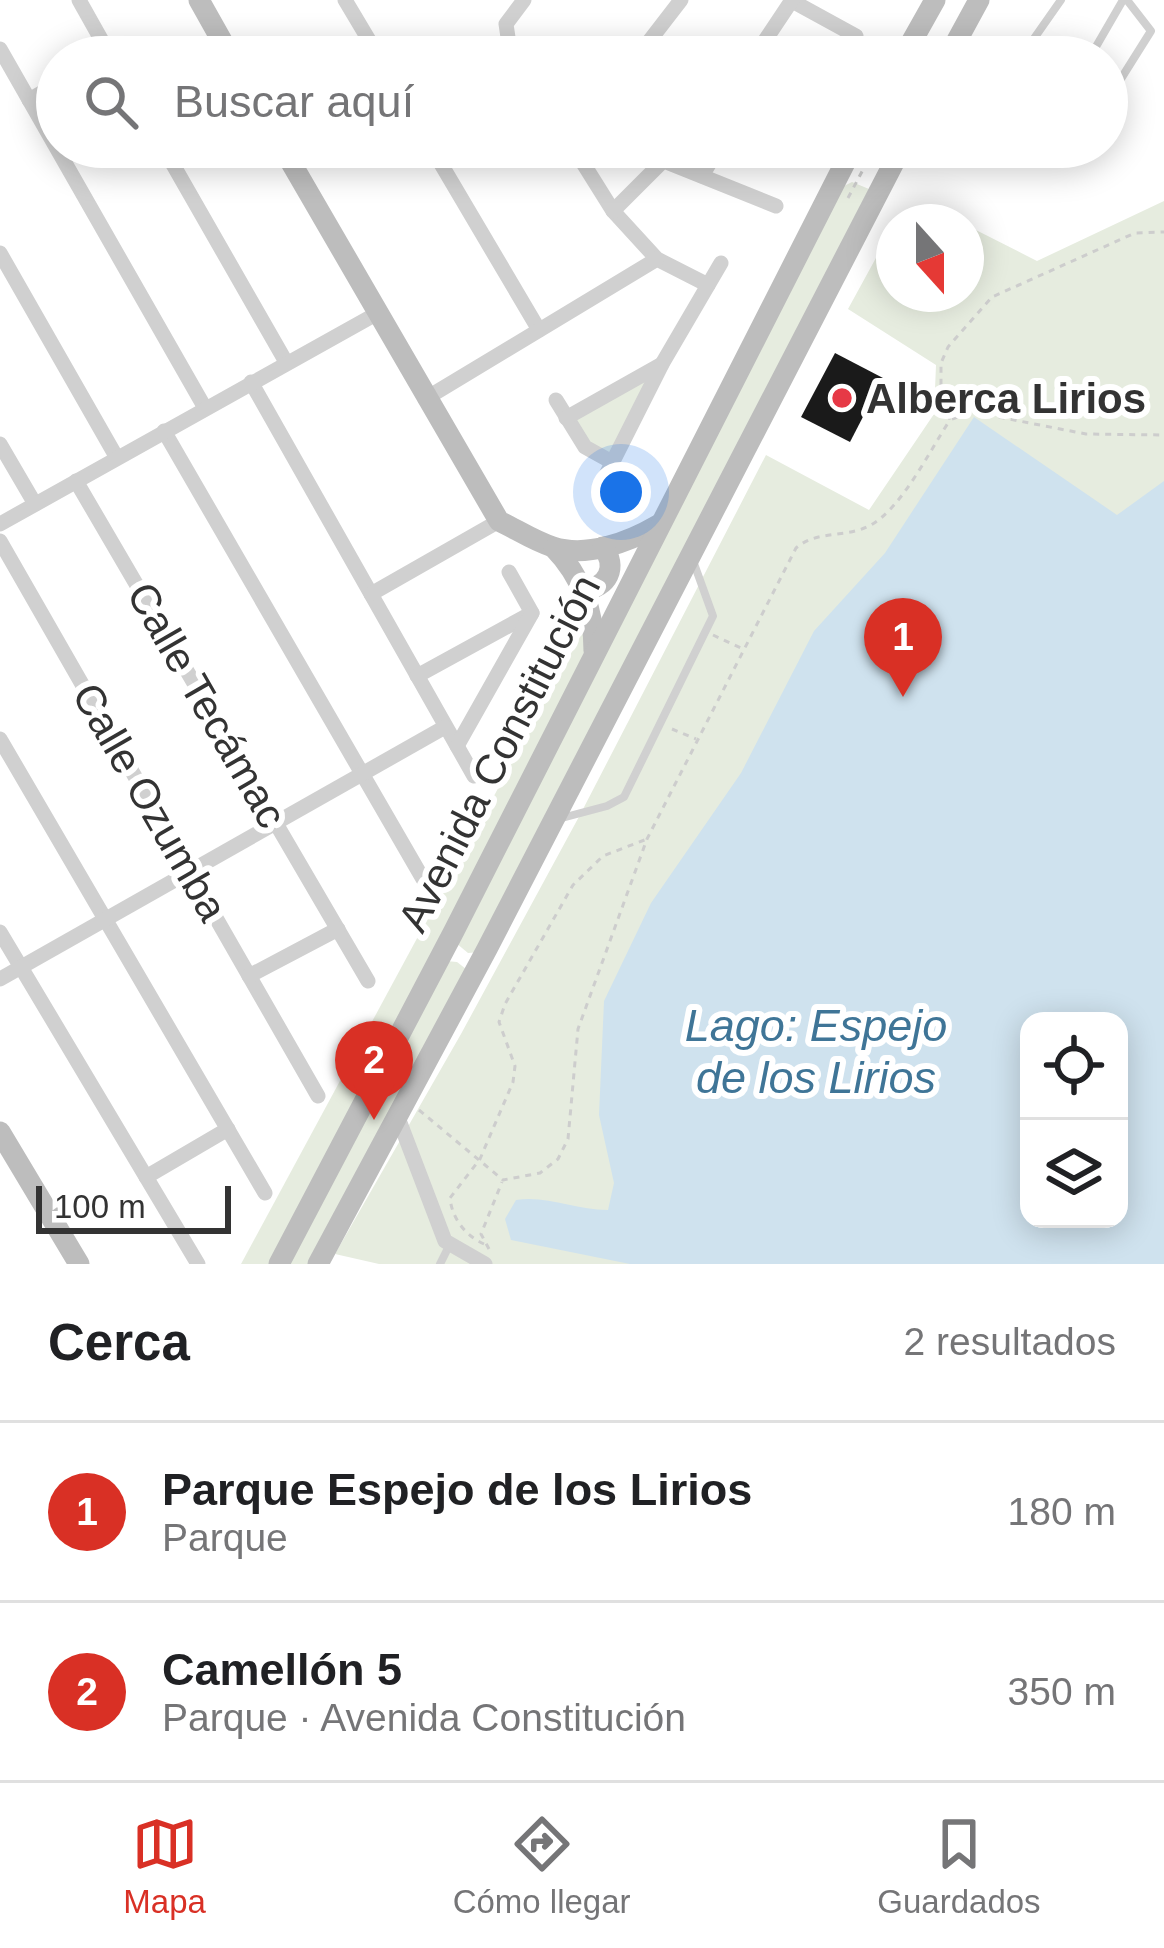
<!DOCTYPE html>
<html lang="es">
<meta charset="utf-8">
<style>
:root{--surface:#fff;--page:#f6f6f6;--text:#202124;--muted:#757577;--line:#e0e0e0;--accent:#d93025}
body{margin:0;font-family:Helvetica,sans-serif;background:var(--page);color:var(--text)}
.controls{position:absolute;right:36px;bottom:36px;display:grid;overflow:hidden;border-radius:24px;box-shadow:0 6px 30px #0003}
.controls button{width:108px;height:108px;display:grid;place-items:center;padding:0;border:0;border-bottom:3px solid var(--line);background:var(--surface);color:var(--text);font:60px sans-serif}
.compass{position:absolute;left:876px;top:204px;width:108px;height:108px;border-radius:50%;background:var(--surface);box-shadow:0 6px 30px #0003;rotate:159deg}
.scale{position:absolute;left:36px;bottom:30px;width:195px;box-sizing:border-box;padding-left:12px;border:6px solid #333;border-top:0;font-size:33px;line-height:42px;white-space:nowrap;color:#333;-webkit-text-stroke:9px #fff;paint-order:stroke}
.you{position:absolute;left:621px;top:492px;width:42px;height:42px;margin:-30px;border:9px solid #fff;border-radius:50%;background:#1a73e8;box-shadow:0 0 0 18px #1a73e833}
.badge{display:grid;place-items:center;width:78px;height:78px;border-radius:50%;background:var(--accent);color:#fff;font-size:39px;font-weight:700}
.pin{position:absolute;translate:-50% -99px;filter:drop-shadow(0 3px 6px #0008)}
.pin::after{content:'';position:absolute;top:63px;width:42px;height:36px;background:inherit;clip-path:polygon(0 0,100% 0,50% 100%)}
.list{margin:0;padding:0;list-style:none}
h2{display:flex;justify-content:space-between;align-items:center;height:156px;margin:0;padding:0 48px;font-size:51px}
h2 small{font-size:39px;font-weight:400;color:var(--muted)}
.list li{display:grid;grid-template-columns:78px 1fr auto;gap:36px;align-items:center;box-sizing:border-box;height:180px;padding:0 48px;border-top:3px solid var(--line)}
.list b{display:block;font-size:45px;white-space:nowrap}
.list p{margin:0;font-size:39px;white-space:nowrap;color:var(--muted)}
.list em{font-size:39px;font-style:normal;color:var(--muted)}
.icon{flex:none;width:66px;height:66px;fill:none;stroke:currentColor;stroke-width:2;stroke-linecap:round;stroke-linejoin:round}
.map{position:relative;flex:none;width:1164px;height:1264px;overflow:hidden}
.search{position:absolute;background:var(--surface);box-shadow:0 6px 30px #0003;left:36px;right:36px;top:36px;height:132px;display:flex;align-items:center;gap:30px;box-sizing:border-box;padding:0 42px;border-radius:66px;color:var(--muted);font-size:45px}
.sheet{height:516px;background:var(--surface)}
nav{display:flex;justify-content:space-around;align-items:center;box-sizing:border-box;height:168px;border-top:3px solid var(--line);background:var(--surface);font-size:33px;color:var(--muted)}
nav a{display:grid;justify-items:center;gap:6px}
nav .on{color:var(--accent)}
.map>svg:first-child{display:block}
.green{fill:#e6ecdf;fill-rule:evenodd}
.water{fill:#cfe2ee;fill-rule:evenodd}
.building{fill:#1a1a1a}
.lines{fill:none;stroke-linecap:round;stroke-linejoin:round}
.path{stroke:#cdcdcd;stroke-width:3;stroke-dasharray:6 6;stroke-linecap:butt}
.lane{stroke:#d0d0d0;stroke-width:8}
.street{stroke:#d0d0d0;stroke-width:15}
.secondary{stroke:#bdbdbd;stroke-width:21}
.poi-dot{fill:#e63946;stroke:#fff;stroke-width:4.5}
.labels{text-anchor:middle;dominant-baseline:central;stroke-width:12;stroke-linejoin:round;paint-order:stroke}
.poi-label{font-size:42px;font-weight:bold;fill:#333;stroke:#fff;text-anchor:start}
.street-label{font-size:42px;fill:#333;stroke:#fff}
.water-label{font-size:45px;font-style:italic;fill:#3f7597;stroke:#fff}
</style>
<div class="map">
<svg width="1164" height="1264" viewBox="0 0 1164 1264">
<rect width="100%" height="100%" fill="#fff"/>
<g class="green">
<polygon points="852,182 869,189 481,952 468,953 456,943 844,186"/>
<path d="M1164,201V1264H379L335,1254L461,1034L581,813L766,455L869,510L934,414L936,365L848,309L894,225V294H966V225L1037,261ZM1029,1021H1119V1219H1029Z"/>
<polygon points="656,371 611,459 587,446 571,417"/>
<polygon points="588,622 590,651 275,1264 241,1264"/>
<polygon points="446,961 457,962 466,969 317,1264 280,1264"/>
</g>
<path class="water" d="M974,417L1117,515L1164,481V1264H630L511,1240L505,1219L516,1200C547,1195 575,1210 608,1210L614,1183L599,1115L604,1001L651,903L741,773L814,631L885,553ZM1029,1021H1119V1219H1029Z"/>
<polygon class="building" points="835,353 883,378 850,442 801,417"/>
<g class="lines">
<g class="path">
<polyline points="848,198 866,164"/>
<polyline points="952,419 966,414 983,414 1086,434 1164,435"/>
<polyline points="713,635 743,649"/>
<polyline points="672,729 696,739"/>
<path d="M419,1110L503,1180L540,1173L558,1159L568,1139L578,1029L647,839L796,548C817,530 845,538 869,526C901,510 930,450 950,420L941,384V363L948,347L992,297L1135,233L1164,232"/>
<path d="M484,1244C466,1236 452,1219 450,1198L480,1159L513,1082L515,1066L499,1022L505,1004L573,885L603,856L647,839"/>
<polyline points="489,1249 481,1234 502,1182"/>
</g>
<g class="lane">
<polyline points="1021,57 1061,0"/>
<polyline points="1090,57 1123,0"/>
<polyline points="1107,101 1151,31 1127,0"/>
<polyline points="1057,147 1074,154 1078,147"/>
<polyline points="558,819 607,806 624,797 713,616 692,558"/>
<polyline points="440,1264 449,1246"/>
</g>
<g class="street">
<polyline points="79,0 111,57"/>
<polyline points="345,0 379,57"/>
<polyline points="792,1 856,36"/>
<polyline points="0,49 205,408"/>
<polyline points="517,57 509,44 506,24 524,0"/>
<polyline points="637,57 681,0"/>
<polyline points="754,57 792,0"/>
<polyline points="29,100 57,84"/>
<polyline points="163,147 286,362"/>
<polyline points="431,147 539,330"/>
<polyline points="573,147 613,211 657,259 708,285"/>
<polyline points="664,161 776,206"/>
<polyline points="702,176 719,147"/>
<polyline points="613,211 677,147"/>
<polyline points="0,253 117,458"/>
<polyline points="251,382 474,776"/>
<polyline points="425,399 657,259"/>
<polyline points="556,400 585,447 612,462"/>
<polyline points="566,418 662,364"/>
<polyline points="164,431 423,879"/>
<polyline points="0,444 35,504"/>
<polyline points="76,481 368,981"/>
<polyline points="601,485 662,364 721,263"/>
<polyline points="0,524 376,314"/>
<polyline points="0,541 318,1096"/>
<polyline points="509,572 532,613"/>
<polyline points="371,594 499,521"/>
<polyline points="417,676 530,614"/>
<polyline points="0,739 265,1193"/>
<polyline points="457,746 532,613"/>
<polyline points="0,932 198,1264"/>
<polyline points="249,976 338,929"/>
<polyline points="0,979 445,727"/>
<polyline points="397,1115 445,1241 485,1264"/>
<polyline points="146,1177 228,1129"/>
</g>
<g class="secondary">
<polyline points="199,0 231,57"/>
<polyline points="903,57 935,0"/>
<polyline points="948,57 979,0"/>
<path d="M282,147L499,521C516,529 534,541 553,547C587,558 629,542 658,525"/>
<path d="M554,548C582,577 594,611 594,651"/>
<path d="M583,590C608,588 618,567 603,547"/>
<polyline points="0,1132 79,1264"/>
<polyline points="279,1264 454,931 853,147"/>
<polyline points="318,1264 487,949 902,147"/>
</g>
</g>
<circle class="poi-dot" cx="842" cy="398" r="12"/>
<g class="labels">
<g class="poi-label">
<text x="866" y="398">Alberca Lirios</text>
</g>
<g class="street-label">
<text transform="translate(207 705) rotate(60)">Calle Tecámac</text>
<text transform="translate(499 753) rotate(-63)">Avenida Constitución</text>
<text transform="translate(150 802) rotate(60)">Calle Ozumba</text>
</g>
<g class="water-label">
<text x="816" y="1025">Lago: Espejo<tspan x="816" dy="52">de los Lirios</tspan></text>
</g>
</g>
</svg>
<div class="controls">
<button><svg class="icon" aria-label="locate" viewBox="0 0 24 24"><circle cx="12" cy="12" r="6"/><path d="M12 2v4M12 18v4M2 12h4M18 12h4"/></svg></button>
<button><svg class="icon" aria-label="layers" viewBox="0 0 24 24"><path d="M12 4l9 5-9 5-9-5zM3 14l9 5 9-5"/></svg></button>
</div>
<svg class="compass" viewBox="-18 -18 36 36"><path d="M0-13l5 13h-10z" fill="#e53935"/><path d="M0 13l5-13h-10z" fill="#757577"/></svg>
<div class="scale">100 m</div>
<div class="you"></div>
<div class="pin badge" style="left:903px;top:697px">1</div>
<div class="pin badge" style="left:374px;top:1120px">2</div>
<div class="search"><svg class="icon" aria-label="search" viewBox="0 0 24 24"><circle cx="10" cy="10" r="6"/><path d="M15 15l6 6"/></svg>Buscar aquí</div>
</div>
<section class="sheet">
<h2>Cerca<small>2 resultados</small></h2>
<ul class="list">
<li><span class="badge">1</span><div><b>Parque Espejo de los Lirios</b><p>Parque</p></div><em>180 m</em></li>
<li><span class="badge">2</span><div><b>Camellón 5</b><p>Parque · Avenida Constitución</p></div><em>350 m</em></li>
</ul>
</section>
<nav>
<a class="on"><svg class="icon" aria-label="map" viewBox="0 0 24 24"><path d="M3 6l6-2 6 2 6-2v14l-6 2-6-2-6 2zM9 4v14M15 6v14"/></svg>Mapa</a>
<a><svg class="icon" aria-label="directions" viewBox="0 0 24 24"><path d="M12 3l9 9-9 9-9-9zM9 14v-3h6M13 9l2 2-2 2"/></svg>Cómo llegar</a>
<a><svg class="icon" aria-label="saved" viewBox="0 0 24 24"><path d="M7 4h10v16l-5-4-5 4z"/></svg>Guardados</a>
</nav>
